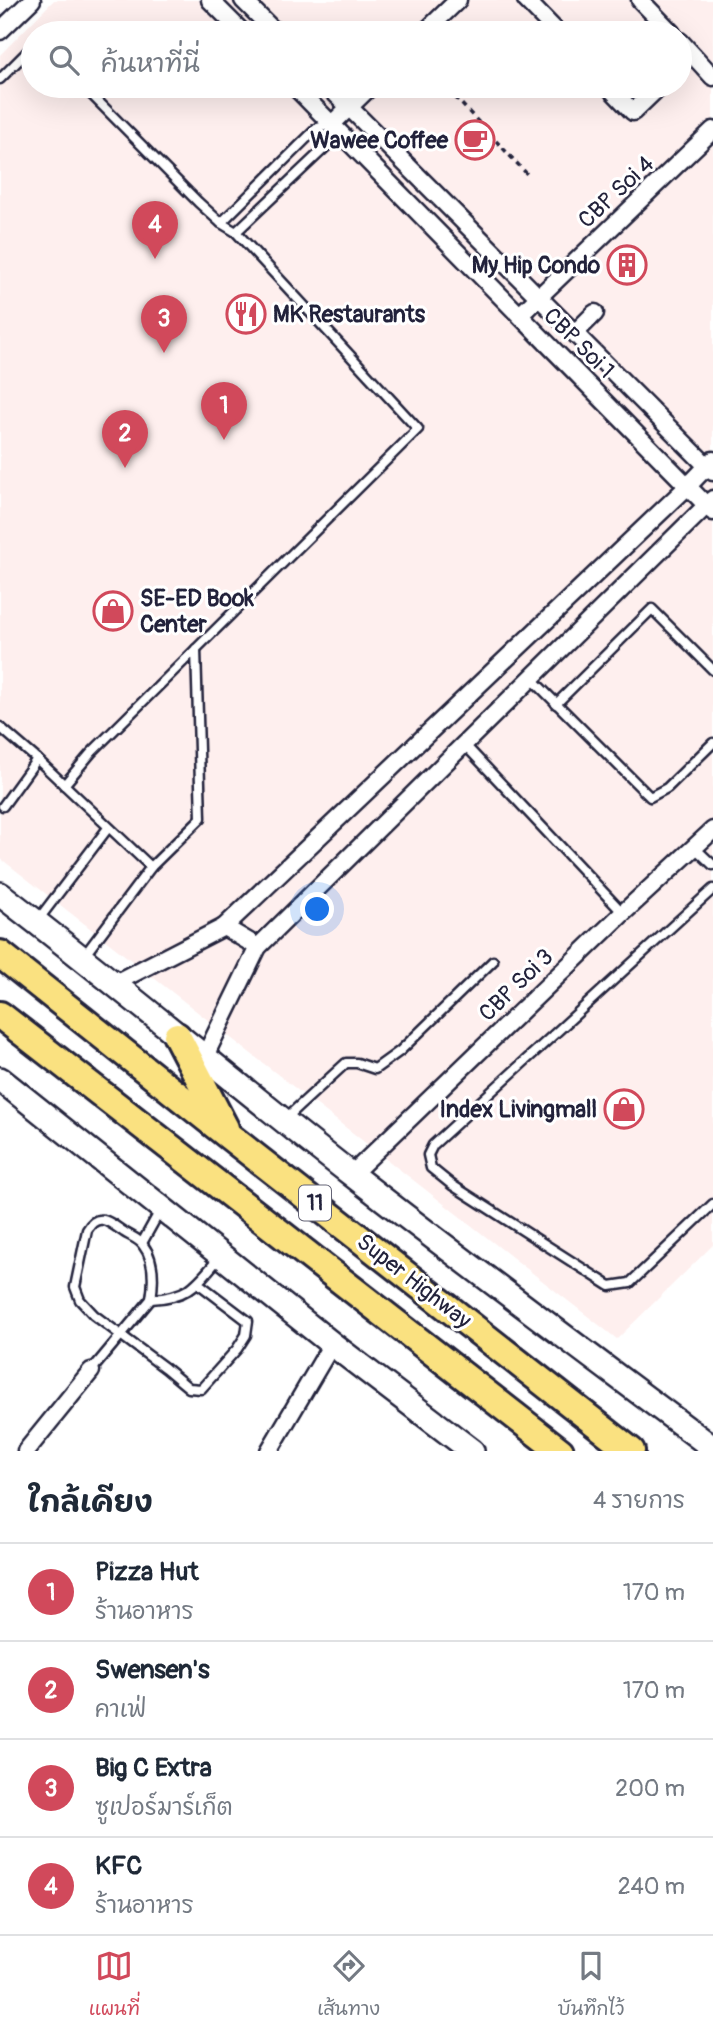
<!DOCTYPE html>
<html lang="th">
<meta charset="utf-8">
<style>
:root{--surface:#fff;--page:#f2f2f3;--text:#1f2937;--muted:#747a83;--line:#e0e1e3;--accent:#d1495b}
body{margin:0;font-family:Pangolin,"Playpen Sans Thai",sans-serif;background:var(--page);color:var(--text)}
.you{position:absolute;left:318px;top:910px;width:24px;height:24px;margin:-18px;border:5px solid #fff;border-radius:50%;background:#1a73e8;box-shadow:0 0 0 10px #1a73e833}
.badge{display:grid;place-items:center;width:46px;height:46px;border-radius:50%;background:var(--accent);color:#fff;font-size:23px;font-weight:700}
.pin{position:absolute;translate:-50% -58px;filter:drop-shadow(0 2px 4px #0008)}
.pin::after{content:'';position:absolute;top:37px;width:24px;height:21px;background:inherit;clip-path:polygon(0 0,100% 0,50% 100%)}
.list{margin:0;padding:0;list-style:none}
h2{display:flex;justify-content:space-between;align-items:center;height:91px;margin:0;padding:0 28px;font-size:30px}
h2 small{font-size:23px;font-weight:400;color:var(--muted)}
.list li{display:grid;grid-template-columns:46px 1fr auto;gap:21px;align-items:center;box-sizing:border-box;height:98px;padding:0 28px;border-top:2px solid var(--line)}
.list b{display:block;font-size:26px;white-space:nowrap}
.list p{margin:0;font-size:23px;white-space:nowrap;color:var(--muted)}
.list em{font-size:23px;font-style:normal;color:var(--muted)}
.icon{flex:none;width:38px;height:38px;fill:none;stroke:currentColor;stroke-width:2;stroke-linecap:round;stroke-linejoin:round}
.map{position:relative;flex:none;width:713px;height:1451px;overflow:hidden}
.search{position:absolute;background:var(--surface);box-shadow:0 7px 28px #0002;left:21px;right:21px;top:21px;height:77px;display:flex;align-items:center;gap:18px;box-sizing:border-box;padding:0 24px;border-radius:38px;color:var(--muted);font-size:26px}
.sheet{height:483px;background:var(--surface)}
nav{display:flex;justify-content:space-around;align-items:center;box-sizing:border-box;height:98px;border-top:2px solid var(--line);background:var(--surface);font-size:19px;color:var(--muted)}
nav a{display:grid;justify-items:center;gap:4px}
nav .on{color:var(--accent)}
.map>svg:first-child{display:block}
.built{fill:#feefee;fill-rule:evenodd}
.lines{fill:none;stroke-linecap:round;stroke-linejoin:round}
.service-casing{stroke:#22223b;stroke-width:13}
.minor-casing{stroke:#22223b;stroke-width:21}
.secondary-casing{stroke:#22223b;stroke-width:28}
.trunk-casing{stroke:#22223b;stroke-width:32}
.path{stroke:#22223b;stroke-width:3.5;stroke-dasharray:5 5;stroke-linecap:butt}
.service{stroke:#fff;stroke-width:8}
.minor{stroke:#fff;stroke-width:16}
.secondary{stroke:#fff;stroke-width:23}
.trunk{stroke:#fae180;stroke-width:26}
.labels{text-anchor:middle;dominant-baseline:central;stroke-width:6;stroke-linejoin:round;paint-order:stroke}
.shield{fill:#fff;stroke:#646476;stroke-width:2}
.shield-label{font-size:21px;font-weight:bold;fill:#22223b}
.poi-label{font-size:23px;font-weight:bold;fill:#22223b;stroke:#fff;text-anchor:end}
.street-label{font-size:23px;fill:#22223b;stroke:#fff}
</style>
<div class="map">
<svg width="713" height="1451" viewBox="0 0 713 1451">
<rect width="100%" height="100%" fill="#fff"/>
<filter id="ink" filterUnits="userSpaceOnUse"><feTurbulence type="fractalNoise" baseFrequency=".0143" numOctaves="2"/><feDisplacementMap in="SourceGraphic" scale="14" xChannelSelector="R" yChannelSelector="G"/><feConvolveMatrix kernelMatrix="1 2 1 2 8 2 1 2 1" color-interpolation-filters="sRGB"/></filter>
<g filter="url(#ink)">
<path class="built" d="M54,0H713V1245L617,1339L0,858V55ZM33,33H680V86H33Z"/>
<g class="lines">
<g class="service-casing">
<g id="service">
<polyline points="0,79 33,46"/>
<polyline points="221,223 317,128 332,124 330,143 236,232"/>
<polyline points="531,678 650,797 667,788 713,743"/>
<polyline points="556,704 652,609 713,670"/>
<polyline points="0,727 37,759 151,867"/>
<polyline points="464,744 623,913"/>
<polyline points="64,785 91,753 418,429 236,232 221,223 198,202 83,86"/>
<polyline points="3,806 37,759"/>
<polyline points="695,848 713,865"/>
<polyline points="713,889 433,1145 428,1155 431,1168 452,1185 610,1286 630,1283 713,1204"/>
<polyline points="38,920 108,828"/>
<polyline points="84,956 151,867 201,818 196,649"/>
<polyline points="285,1119 346,1063 357,1063 375,1069 400,1051 493,961"/>
<polyline points="142,1243 161,1209"/>
<path d="M198,1283L248,1321L246,1335L237,1349L201,1389L189,1388L165,1368L94,1315L80,1300L75,1287L87,1230C99,1210 111,1224 124,1232C130,1236 139,1239 143,1245C155,1260 154,1281 151,1299C189,1297 196,1285 219,1258"/>
<polyline points="91,1371 151,1299"/>
</g>
</g>
<g class="minor-casing">
<g id="minor">
<polyline points="210,0 243,33"/>
<polyline points="243,0 276,33"/>
<polyline points="526,0 558,33"/>
<polyline points="640,0 672,33"/>
<polyline points="0,31 32,0"/>
<polyline points="424,33 458,0"/>
<polyline points="680,41 713,77"/>
<polyline points="294,86 713,512"/>
<polyline points="328,86 713,472"/>
<polyline points="608,86 633,112 660,86"/>
<polyline points="332,124 371,86"/>
<polyline points="520,315 713,130"/>
<polyline points="575,333 595,313"/>
<polyline points="224,927 258,947"/>
<polyline points="113,984 224,927 688,486 713,460"/>
<polyline points="204,1058 258,947 713,499"/>
<polyline points="351,1175 623,913 713,830"/>
<polyline points="26,1451 91,1371"/>
<polyline points="269,1451 332,1344"/>
</g>
</g>
<g class="secondary-casing">
<g id="secondary">
<path d="M0,894C119,985 233,1082 351,1174C470,1267 592,1357 713,1448"/>
<polyline points="0,1079 332,1344 472,1451"/>
</g>
</g>
<g class="trunk-casing">
<g id="trunk">
<polyline points="0,954 230,1137 631,1451"/>
<polyline points="0,1015 560,1451"/>
<polyline points="177,1036 225,1128"/>
</g>
</g>
<polyline class="path" points="455,97 527,174"/>
<use href="#service" class="service"/>
<use href="#minor" class="minor"/>
<use href="#secondary" class="secondary"/>
<use href="#trunk" class="trunk"/>
</g>
</g>
<defs>
<g id="cafe-ring" transform="scale(2.0125)"><circle r="9.5" fill="#fff" stroke="#d1495b" stroke-width="1.5"/><path d="M-5.5-4.5H6V0H3Q3 3.5 0 3.5H-2.5Q-5.5 3.5-5.5 0ZM3-3.2v2h1.7v-2ZM-6 4.5H4V6H-6Z" fill="#d1495b"/></g>
<g id="building-ring" transform="scale(2.0125)"><circle r="9.5" fill="#fff" stroke="#d1495b" stroke-width="1.5"/><path d="M-4-6H4V6H1V3H-1V6H-4ZM-2.5-4.3h1.7v1.8h-1.7ZM.8-4.3h1.7v1.8H.8ZM-2.5-1h1.7V.8h-1.7ZM.8-1h1.7V.8H.8Z" fill="#d1495b"/></g>
<g id="restaurant-ring" transform="scale(2.0125)"><circle r="9.5" fill="#fff" stroke="#d1495b" stroke-width="1.5"/><path d="M-5-6h1v4h1v-4h1v4h1v-4h1v5L-1.5 .5V6h-2V.5L-5-1ZM5-6V6H3V1.5H1.5Q1.5-4 5-6Z" fill="#d1495b"/></g>
<g id="shop-ring" transform="scale(2.0125)"><circle r="9.5" fill="#fff" stroke="#d1495b" stroke-width="1.5"/><path d="M-5-2.5h2.3a2.7 3.5 0 0 1 5.4 0H5L5.5 6h-11ZM-1.5-2.5h3a1.5 2.3 0 0 0-3 0Z" fill="#d1495b"/></g>
</defs>
<g fill-rule="evenodd">
<use href="#cafe-ring" x="475" y="140"/>
<use href="#building-ring" x="627" y="265"/>
<use href="#restaurant-ring" x="246" y="314"/>
<use href="#shop-ring" x="113" y="611"/>
<use href="#shop-ring" x="624" y="1109"/>
</g>
<g class="labels">
<rect class="shield" x="299" y="1185.5" width="32" height="35" rx="5"/>
<g class="shield-label">
<text x="315" y="1203">11</text>
</g>
<g class="poi-label">
<text x="448" y="140">Wawee Coffee</text>
<text x="600" y="265">My Hip Condo</text>
<text x="273" y="314" text-anchor="start">MK Restaurants</text>
<text x="140" y="598" text-anchor="start">SE-ED Book<tspan x="140" dy="26">Center</tspan></text>
<text x="597" y="1109">Index Livingmall</text>
</g>
<g class="street-label">
<text transform="translate(616 192) rotate(-43)">CBP Soi 4</text>
<text transform="translate(579 343) rotate(45)">CBP Soi 1</text>
<text transform="translate(516 985) rotate(-44)">CBP Soi 3</text>
<text transform="translate(414 1281) rotate(38)">Super Highway</text>
</g>
</g>
</svg>
<div class="you"></div>
<div class="pin badge" style="left:224px;top:440px">1</div>
<div class="pin badge" style="left:125px;top:468px">2</div>
<div class="pin badge" style="left:164px;top:353px">3</div>
<div class="pin badge" style="left:155px;top:259px">4</div>
<div class="search"><svg class="icon" aria-label="search" viewBox="0 0 24 24"><circle cx="10" cy="10" r="6"/><path d="M15 15l6 6"/></svg>ค้นหาที่นี่</div>
</div>
<section class="sheet">
<h2>ใกล้เคียง<small>4 รายการ</small></h2>
<ul class="list">
<li><span class="badge">1</span><div><b>Pizza Hut</b><p>ร้านอาหาร</p></div><em>170 m</em></li>
<li><span class="badge">2</span><div><b>Swensen's</b><p>คาเฟ่</p></div><em>170 m</em></li>
<li><span class="badge">3</span><div><b>Big C Extra</b><p>ซูเปอร์มาร์เก็ต</p></div><em>200 m</em></li>
<li><span class="badge">4</span><div><b>KFC</b><p>ร้านอาหาร</p></div><em>240 m</em></li>
</ul>
</section>
<nav>
<a class="on"><svg class="icon" aria-label="map" viewBox="0 0 24 24"><path d="M3 6l6-2 6 2 6-2v14l-6 2-6-2-6 2zM9 4v14M15 6v14"/></svg>แผนที่</a>
<a><svg class="icon" aria-label="directions" viewBox="0 0 24 24"><path d="M12 3l9 9-9 9-9-9zM9 14v-3h6M13 9l2 2-2 2"/></svg>เส้นทาง</a>
<a><svg class="icon" aria-label="saved" viewBox="0 0 24 24"><path d="M7 4h10v16l-5-4-5 4z"/></svg>บันทึกไว้</a>
</nav>
